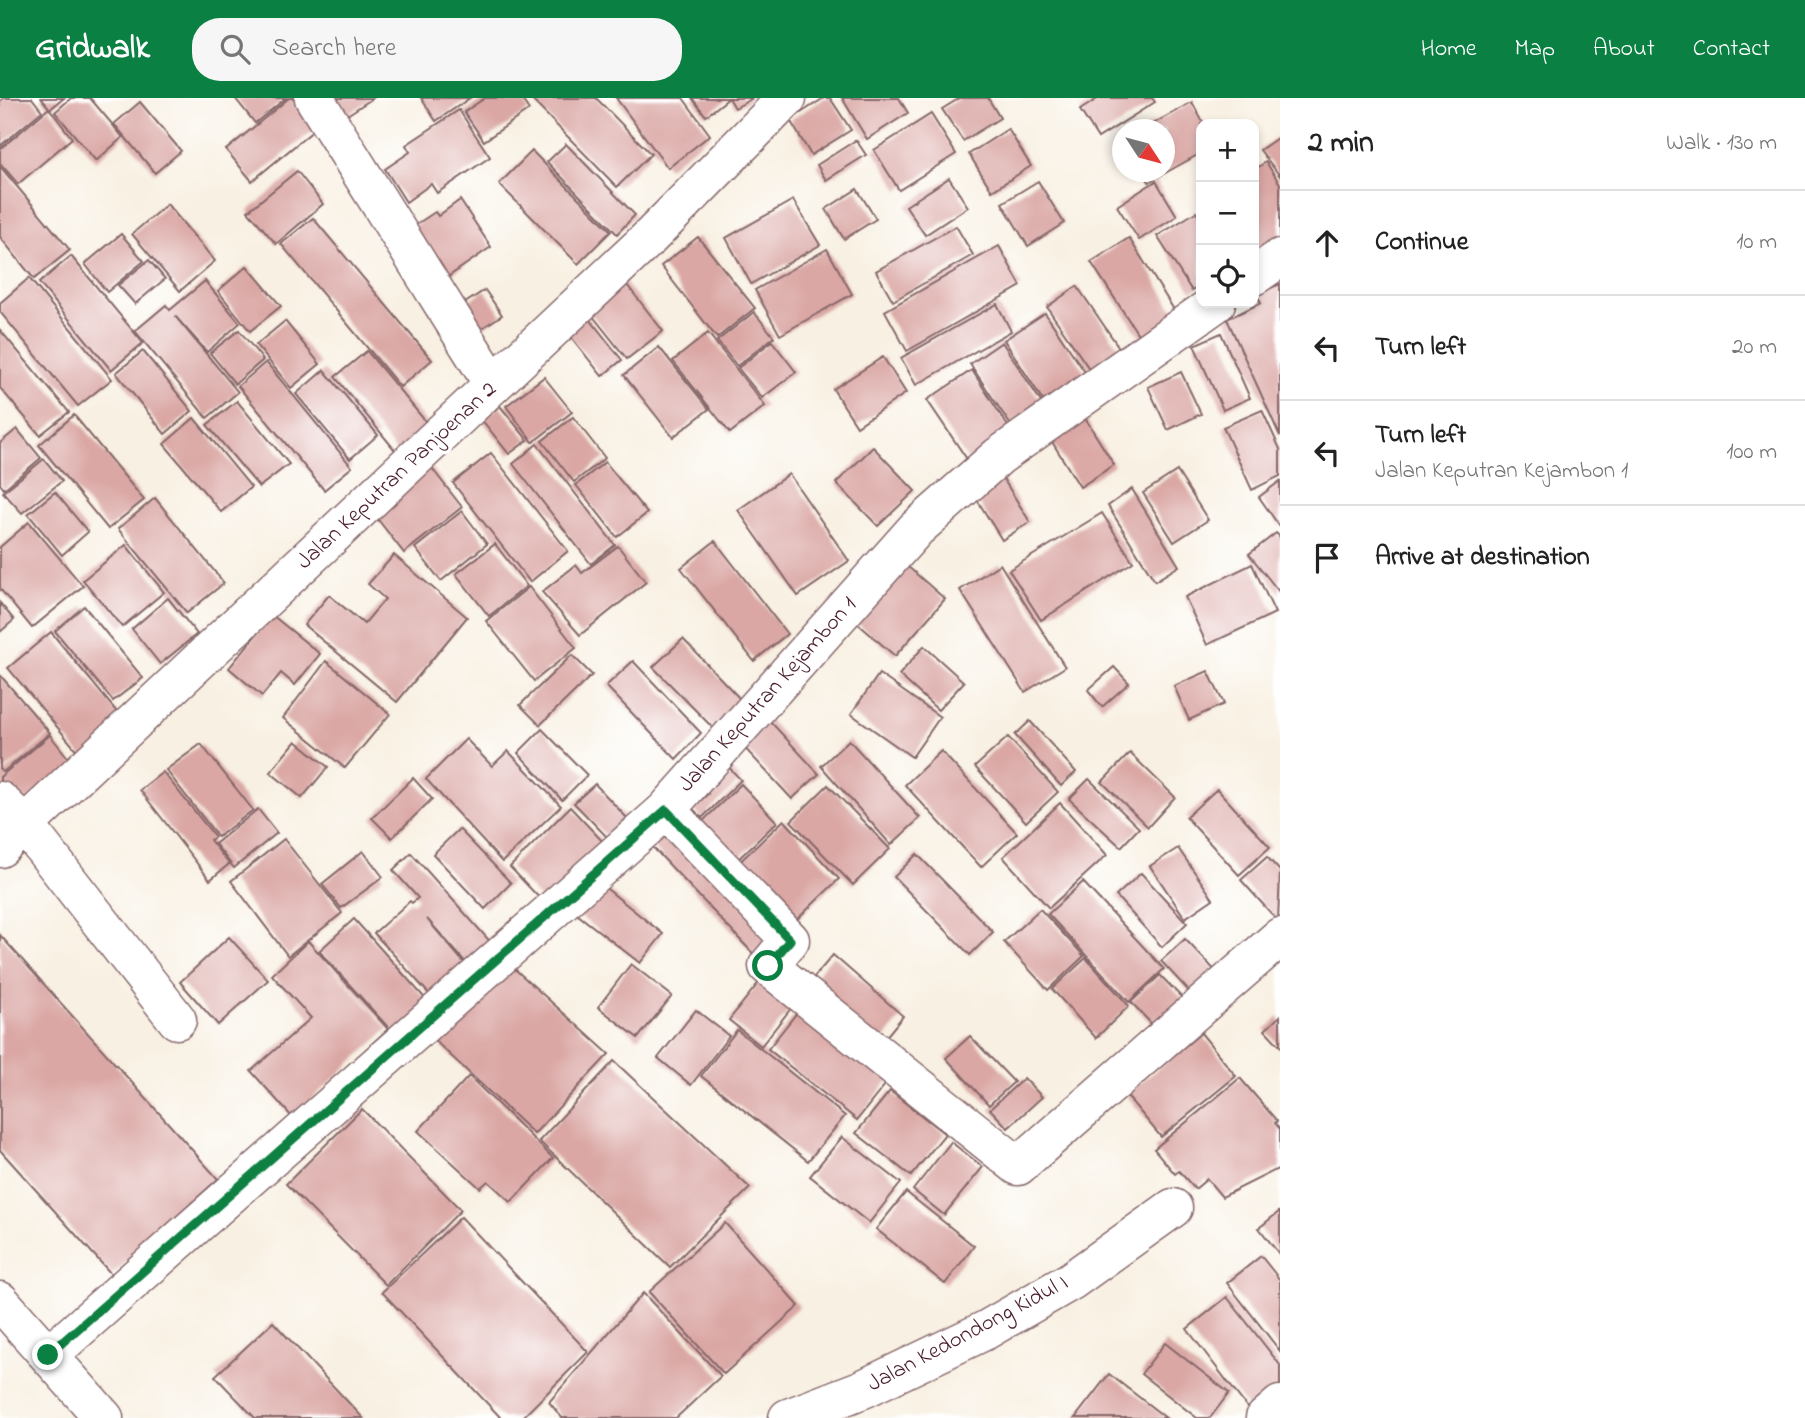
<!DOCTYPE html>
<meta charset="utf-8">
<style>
:root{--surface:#fff;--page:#f6f6f6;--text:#222;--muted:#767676;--line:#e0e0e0;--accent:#0b8043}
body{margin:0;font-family:"Indie Flower",sans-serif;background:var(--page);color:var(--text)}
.controls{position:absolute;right:21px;top:21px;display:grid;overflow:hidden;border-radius:14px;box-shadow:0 4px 10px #0003}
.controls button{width:63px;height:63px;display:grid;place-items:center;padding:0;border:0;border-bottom:2px solid var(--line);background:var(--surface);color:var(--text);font:35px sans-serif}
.compass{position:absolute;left:1112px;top:21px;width:63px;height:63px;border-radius:50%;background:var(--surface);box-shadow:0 4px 10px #0003;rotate:126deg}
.stop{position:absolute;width:21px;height:21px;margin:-16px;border:5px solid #0b8043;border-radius:50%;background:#fff}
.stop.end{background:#0b8043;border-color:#fff;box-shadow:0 2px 7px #0008}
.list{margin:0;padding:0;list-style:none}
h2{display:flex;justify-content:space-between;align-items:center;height:91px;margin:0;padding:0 28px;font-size:30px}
h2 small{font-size:23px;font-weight:400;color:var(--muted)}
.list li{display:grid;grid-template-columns:46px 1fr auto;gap:21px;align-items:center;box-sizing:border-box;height:105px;padding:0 28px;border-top:2px solid var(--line)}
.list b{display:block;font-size:26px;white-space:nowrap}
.list p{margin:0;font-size:23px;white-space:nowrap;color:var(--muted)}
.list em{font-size:23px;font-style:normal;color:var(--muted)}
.icon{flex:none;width:38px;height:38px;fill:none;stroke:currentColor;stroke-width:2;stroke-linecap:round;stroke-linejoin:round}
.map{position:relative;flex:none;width:1280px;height:1320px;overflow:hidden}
header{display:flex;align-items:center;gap:42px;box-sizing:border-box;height:98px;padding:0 35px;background:var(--accent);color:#fff}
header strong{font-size:33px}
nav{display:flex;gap:38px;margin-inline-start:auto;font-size:24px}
.search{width:490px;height:63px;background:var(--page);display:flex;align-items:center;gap:18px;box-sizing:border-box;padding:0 24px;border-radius:28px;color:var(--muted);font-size:26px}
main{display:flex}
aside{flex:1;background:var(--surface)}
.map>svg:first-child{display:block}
.building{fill:#daa7a4}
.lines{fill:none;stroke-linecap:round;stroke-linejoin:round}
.minor-casing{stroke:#87686b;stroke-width:41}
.major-casing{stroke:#87686b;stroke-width:41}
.minor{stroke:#fff;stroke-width:38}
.major{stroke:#fff;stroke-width:38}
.route{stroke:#0b8043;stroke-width:9}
.labels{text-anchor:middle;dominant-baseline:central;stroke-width:7;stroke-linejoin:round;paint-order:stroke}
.street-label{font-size:23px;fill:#4a1f2b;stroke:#fff}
</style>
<header>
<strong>Gridwalk</strong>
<div class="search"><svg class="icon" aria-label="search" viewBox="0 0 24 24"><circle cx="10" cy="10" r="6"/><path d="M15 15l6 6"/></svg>Search here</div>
<nav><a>Home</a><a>Map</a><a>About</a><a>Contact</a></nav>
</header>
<main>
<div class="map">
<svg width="1280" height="1320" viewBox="0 0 1280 1320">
<rect width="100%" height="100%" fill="#fff"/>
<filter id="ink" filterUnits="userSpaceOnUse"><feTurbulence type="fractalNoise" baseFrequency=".0143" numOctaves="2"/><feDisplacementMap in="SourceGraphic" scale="14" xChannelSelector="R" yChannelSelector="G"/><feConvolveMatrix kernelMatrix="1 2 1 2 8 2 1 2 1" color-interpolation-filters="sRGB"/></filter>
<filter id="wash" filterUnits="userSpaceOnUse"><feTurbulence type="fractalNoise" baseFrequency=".00686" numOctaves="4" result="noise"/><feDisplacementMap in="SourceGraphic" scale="28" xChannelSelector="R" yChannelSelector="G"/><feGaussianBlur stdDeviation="1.57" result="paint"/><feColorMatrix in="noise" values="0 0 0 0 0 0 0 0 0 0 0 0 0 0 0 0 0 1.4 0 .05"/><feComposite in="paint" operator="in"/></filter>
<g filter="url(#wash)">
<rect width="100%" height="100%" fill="#f8f0e2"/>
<g id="blocks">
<g class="building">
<polygon points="4,0 32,0 42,13 0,48 0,3"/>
<polygon points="41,0 64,0 50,11"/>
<polygon points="71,0 90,0 123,39 96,63 55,14"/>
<polygon points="235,0 286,0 255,25"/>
<polygon points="289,0 298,0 320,27 252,83 226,52"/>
<polygon points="322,0 373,0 338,23"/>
<polygon points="421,0 470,0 436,23"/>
<polygon points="485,0 521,0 529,12 484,43 464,14"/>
<polygon points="530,0 596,0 651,56 617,89"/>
<polygon points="616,0 683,0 710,37 668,70"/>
<polygon points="692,0 753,0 735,10 729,0 706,18"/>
<polygon points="824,0 830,0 851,32 811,57 790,22"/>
<polygon points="842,0 899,0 908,15 867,41"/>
<polygon points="960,0 988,0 1000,20 963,43 942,11"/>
<polygon points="1099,0 1152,0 1155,4 1098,40 1080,12"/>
<polygon points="140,4 181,53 155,75 114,26"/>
<polygon points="1192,4 1204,26 1201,26 1201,55 1149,84 1143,74 1165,74 1165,32 1142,32"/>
<polygon points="49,10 72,40 18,86 0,65 0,51"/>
<polygon points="459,12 490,59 437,95 431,86 406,104 385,71 410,54 406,47"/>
<polygon points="931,16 956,56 899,92 874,52"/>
<polygon points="1008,31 1031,68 992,93 969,56"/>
<polygon points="1280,38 1280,78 1260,52"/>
<polygon points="856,42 866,57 826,82 817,67"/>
<polygon points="566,46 635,117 617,136 547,64"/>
<polygon points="532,53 611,133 578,166 499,86"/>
<polygon points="1266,64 1280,86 1280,143 1254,159 1254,72"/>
<polygon points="0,68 70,152 34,181 0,139"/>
<polygon points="297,73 323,106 276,146 248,113"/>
<polygon points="949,80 968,109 925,137 906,108"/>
<polygon points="1038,83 1064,125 1028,148 1002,105"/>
<polygon points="1156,83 1177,118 1139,142 1117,108"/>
<polygon points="857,91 876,121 844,141 826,111"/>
<polygon points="460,102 491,149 439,185 405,134 435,114 438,118"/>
<polygon points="793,102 820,147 751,186 726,140"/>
<polygon points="167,106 215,163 180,193 132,136"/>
<polygon points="1196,114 1201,122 1201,187 1192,193 1157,138"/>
<polygon points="313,120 432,262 400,289 281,146"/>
<polygon points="956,128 973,157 893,203 876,173"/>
<polygon points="121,136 144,163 107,194 85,166"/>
<polygon points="698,139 755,210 717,240 661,168"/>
<polygon points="1129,140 1181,223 1145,247 1091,164"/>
<polygon points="999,148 1021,188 907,253 885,213"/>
<polygon points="827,151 852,196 780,237 755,192"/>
<polygon points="71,158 143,245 111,272 39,185"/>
<polygon points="149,162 165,181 135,206 118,187"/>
<polygon points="247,168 281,208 250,233 218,193"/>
<polygon points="29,180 112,281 78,308 0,214 0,205"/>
<polygon points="205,183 240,225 207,254 175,218 238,294 207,320 135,233 166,207 170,212"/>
<polygon points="624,183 663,233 627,261 588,212"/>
<polygon points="1280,186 1280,338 1227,221 1261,205 1257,196"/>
<polygon points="1077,188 1120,251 1090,272 1047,209"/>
<polygon points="485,192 502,217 467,240 450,215"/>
<polygon points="997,206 1011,233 916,287 901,260"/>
<polygon points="754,214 774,239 737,268 717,243"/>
<polygon points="585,215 622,262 602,278 564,230"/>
<polygon points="1045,215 1095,289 1053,318 1004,242"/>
<polygon points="285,223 320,266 291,290 256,247"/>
<polygon points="0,232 69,314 40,337 0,290"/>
<polygon points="239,232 263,262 235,286 210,255"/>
<polygon points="708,235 765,308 730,335 673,263"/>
<polygon points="1221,235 1250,300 1223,312 1194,247"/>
<polygon points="772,243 796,274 762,300 738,270"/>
<polygon points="1002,244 1049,316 1018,338 970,266"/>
<polygon points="659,249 709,311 673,339 624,277"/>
<polygon points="143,253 192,313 165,336 116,275"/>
<polygon points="367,253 431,330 399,357 335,279"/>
<polygon points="883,259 906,295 857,328 833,291"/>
<polygon points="266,264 352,369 324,392 238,288"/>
<polygon points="324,272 378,337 350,361 296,296"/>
<polygon points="972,272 1016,341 973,370 927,302"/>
<polygon points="1181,274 1201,316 1168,332 1148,289"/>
<polygon points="544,279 572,314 533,344 506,308"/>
<polygon points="237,303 289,366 259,389 207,327"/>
<polygon points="500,308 528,342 509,356 482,322"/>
<polygon points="1262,312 1280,351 1280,378 1252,392 1223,329"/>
<polygon points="74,317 144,402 108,431 39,347"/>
<polygon points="573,319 605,360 574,384 542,343"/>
<polygon points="194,320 251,389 221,414 164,346"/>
<polygon points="1085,320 1114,367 1080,389 1051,342"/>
<polygon points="17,331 41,360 4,391 0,386 0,345"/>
<polygon points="537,346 615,447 591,466 513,366"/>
<polygon points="873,349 915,393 878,428 836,385"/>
<polygon points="491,355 568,453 530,484 453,385"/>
<polygon points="44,361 62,383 22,415 3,394"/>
<polygon points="427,364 462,409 404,455 369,410"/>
<polygon points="605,364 647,415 617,439 576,387"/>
<polygon points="1177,373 1208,422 1174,444 1143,395"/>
<polygon points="999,374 1030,424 1002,442 971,392"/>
<polygon points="789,376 849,463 798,498 738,412"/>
<polygon points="1280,383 1280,429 1259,399"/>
<polygon points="1132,391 1179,468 1155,483 1108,408"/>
<polygon points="55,394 88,434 62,457 28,416"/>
<polygon points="155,400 224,485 187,515 118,431"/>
<polygon points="462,413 487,446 441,483 415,450"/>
<polygon points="1102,415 1133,464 1041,522 1009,472"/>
<polygon points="29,424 83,488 32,530 0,491 0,449"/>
<polygon points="1276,435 1280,439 1280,495 1249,456"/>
<polygon points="715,443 787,536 754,563 681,470"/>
<polygon points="495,446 527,488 489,518 456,476"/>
<polygon points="126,447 164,494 122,529 83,482"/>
<polygon points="618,448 646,484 580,537 542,494 576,467 582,475"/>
<polygon points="394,457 467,519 397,604 304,527 329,497 364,526 385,501 368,486"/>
<polygon points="899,461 945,501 895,558 848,517"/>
<polygon points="1000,466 1065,569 1025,594 960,492"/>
<polygon points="1252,466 1275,515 1207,547 1185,499"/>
<polygon points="529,489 576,550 534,583 486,523"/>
<polygon points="168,500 197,536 160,566 132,531"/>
<polygon points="0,505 14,522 0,534"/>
<polygon points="84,508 143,580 113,603 55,533"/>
<polygon points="272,517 320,556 295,587 281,575 262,598 229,570"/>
<polygon points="51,534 126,625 83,660 8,570"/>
<polygon points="683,541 742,603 713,630 653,569"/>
<polygon points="924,548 964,584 938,612 899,577"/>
<polygon points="572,557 592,577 540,627 520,607"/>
<polygon points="326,563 390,616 345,670 283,620"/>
<polygon points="633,563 701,635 676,661 606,588"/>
<polygon points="1114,569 1129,585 1102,609 1088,592"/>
<polygon points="1208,573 1224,606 1189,622 1174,588"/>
<polygon points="879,576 940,619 912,659 851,616"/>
<polygon points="0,577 50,635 3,674 0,671"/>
<polygon points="768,621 819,676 792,701 741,646"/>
<polygon points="1030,623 1076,674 1061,688 1015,637"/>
<polygon points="542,631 587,677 562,702 518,655"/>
<polygon points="50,637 77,671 18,719 0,696 0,679"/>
<polygon points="1008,639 1058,694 1026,724 975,669"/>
<polygon points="466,641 492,668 508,653 561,708 502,764 426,681"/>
<polygon points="849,642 920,720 891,747 821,668"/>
<polygon points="296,643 328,669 302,700 270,674"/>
<polygon points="201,646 253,712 218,739 166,672"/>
<polygon points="941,653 1017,735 981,769 905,687"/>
<polygon points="1130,655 1175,699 1148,729 1102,684"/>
<polygon points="722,662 741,682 702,720 692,710 708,696 699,685"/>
<polygon points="163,674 215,739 210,742 229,766 210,782 140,692"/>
<polygon points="413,680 432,701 392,740 372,720"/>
<polygon points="1089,681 1139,730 1121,749 1069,701"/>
<polygon points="595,686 627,720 607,739 574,705"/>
<polygon points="741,686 777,724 736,763 700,726"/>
<polygon points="828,687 890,751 853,787 791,723"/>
<polygon points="1217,691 1270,749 1239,777 1186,719"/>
<polygon points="1060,705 1107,757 1049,810 1003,759"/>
<polygon points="570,709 606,747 545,806 510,769"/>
<polygon points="258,711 277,735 234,770 215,746"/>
<polygon points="669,722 785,842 762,865 647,743"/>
<polygon points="784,722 839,781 789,829 733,770"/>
<polygon points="459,731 511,785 485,811 433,756"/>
<polygon points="284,741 342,815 288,858 231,783"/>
<polygon points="1178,750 1213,801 1185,820 1150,768"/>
<polygon points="363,753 383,779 341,810 322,786"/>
<polygon points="411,755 495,849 468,867 427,821 465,866 431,898 374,835 410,803 412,805 418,800 393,772"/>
<polygon points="917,756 993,834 970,857 894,779"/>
<polygon points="1267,759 1280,773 1278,823 1241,782"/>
<polygon points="1141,775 1187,825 1162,849 1116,798"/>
<polygon points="597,783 663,836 640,865 573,813"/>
<polygon points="1083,784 1164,871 1129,904 1048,816"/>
<polygon points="1040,811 1084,858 1048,892 1004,844"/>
<polygon points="354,821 431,907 397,939 319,853"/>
<polygon points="0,837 218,1081 112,1177 0,1052"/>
<polygon points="229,839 268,882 218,927 180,884"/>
<polygon points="1185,841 1223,881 1199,904 1161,863"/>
<polygon points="308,843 388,931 292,1019 251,973 311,920 272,877"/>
<polygon points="833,857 903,918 881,945 810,884"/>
<polygon points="1086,860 1129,908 1096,940 1052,891"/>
<polygon points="508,865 609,956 534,1036 432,940"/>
<polygon points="631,866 672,898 638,940 598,909"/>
<polygon points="768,873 800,899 761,948 729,922"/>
<polygon points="1160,877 1188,906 1159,934 1131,904"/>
<polygon points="807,902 896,973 857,1022 768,951"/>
<polygon points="696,912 729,938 691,987 658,960"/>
<polygon points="1280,918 1280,948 1265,932"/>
<polygon points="737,932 845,1018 808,1063 701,978"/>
<polygon points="1201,935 1236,978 1161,1039 1126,997"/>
<polygon points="970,938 1014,984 989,1007 946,960"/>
<polygon points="614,963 750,1090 670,1169 539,1043"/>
<polygon points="469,978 553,1060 511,1104 488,1083 480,1090 418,1033"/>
<polygon points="1024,980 1042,999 1008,1030 990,1011"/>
<polygon points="1240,980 1277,1023 1275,1025 1280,1031 1280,1070 1222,1099 1207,1081 1195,1091 1179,1073 1175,1076 1154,1051"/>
<polygon points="890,993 945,1036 911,1078 856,1035"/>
<polygon points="362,1011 461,1112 386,1187 286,1086"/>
<polygon points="842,1039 901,1085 869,1125 810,1078"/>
<polygon points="951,1044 983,1069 944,1117 913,1092"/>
<polygon points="906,1094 974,1148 945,1186 876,1131"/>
<polygon points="1280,1113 1280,1157 1259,1130"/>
<polygon points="461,1119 588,1254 522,1320 501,1320 382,1194"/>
<polygon points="725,1125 799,1208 724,1276 649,1194"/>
<polygon points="1261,1158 1280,1182 1280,1253 1227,1185"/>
<polygon points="643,1195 721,1278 676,1320 562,1320 549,1304"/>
<polygon points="1227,1199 1280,1267 1280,1296 1253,1317 1187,1231"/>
<polygon points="273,1224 363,1320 255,1320 215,1278"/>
<polygon points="1165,1245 1229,1295 1210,1320 1197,1320 1141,1276"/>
<polygon points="1109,1276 1166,1320 1075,1320"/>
</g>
</g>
</g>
<g filter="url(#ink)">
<use href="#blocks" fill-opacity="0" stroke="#87686b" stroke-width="2"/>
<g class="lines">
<g class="minor-casing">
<g id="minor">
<polyline points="314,0 493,286"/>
<polyline points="1254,178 1280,160"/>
<polyline points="0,703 25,727 177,922"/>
<polyline points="666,712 790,842 768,868 1018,1068 1280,839"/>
<polyline points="0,750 648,141 787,0"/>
<polyline points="49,1257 666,712 916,431 999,358 1216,205"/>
<polyline points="788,1320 863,1291 986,1232 1071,1183 1173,1110"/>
<polyline points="1265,1320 1280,1307"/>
</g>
</g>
<g class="major-casing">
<polyline id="major" points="0,1203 104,1320"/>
</g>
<use href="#minor" class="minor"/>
<use href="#major" class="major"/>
</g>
</g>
<g class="lines" filter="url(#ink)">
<polyline class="route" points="48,1257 666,712 790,842 768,868"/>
</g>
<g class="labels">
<g class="street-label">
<text transform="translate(397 378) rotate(-43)">Jalan Keputran Panjoenan 2</text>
<text transform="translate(768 597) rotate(-48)">Jalan Keputran Kejambon 1</text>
<text transform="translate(968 1236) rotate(-28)">Jalan Kedondong Kidul I</text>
</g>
</g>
</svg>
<div class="controls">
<button>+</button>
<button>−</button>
<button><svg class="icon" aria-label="locate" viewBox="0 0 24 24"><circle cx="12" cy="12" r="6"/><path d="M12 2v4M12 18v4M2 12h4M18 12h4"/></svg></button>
</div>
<svg class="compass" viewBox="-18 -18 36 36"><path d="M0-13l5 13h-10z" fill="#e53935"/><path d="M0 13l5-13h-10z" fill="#767676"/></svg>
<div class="stop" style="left:768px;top:868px"></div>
<div class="stop end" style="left:48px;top:1257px"></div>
</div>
<aside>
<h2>2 min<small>Walk · 130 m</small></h2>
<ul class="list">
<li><svg class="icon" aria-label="ahead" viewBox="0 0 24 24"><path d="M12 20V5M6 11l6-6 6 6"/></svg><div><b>Continue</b></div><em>10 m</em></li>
<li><svg class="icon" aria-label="left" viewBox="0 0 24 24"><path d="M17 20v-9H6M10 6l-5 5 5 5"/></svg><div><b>Turn left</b></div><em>20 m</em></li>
<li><svg class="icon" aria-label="left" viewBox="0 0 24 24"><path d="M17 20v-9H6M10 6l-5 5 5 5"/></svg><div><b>Turn left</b><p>Jalan Keputran Kejambon 1</p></div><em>100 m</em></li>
<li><svg class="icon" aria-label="arrive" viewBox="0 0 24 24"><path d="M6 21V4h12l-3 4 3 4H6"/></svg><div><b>Arrive at destination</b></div></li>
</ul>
</aside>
</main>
